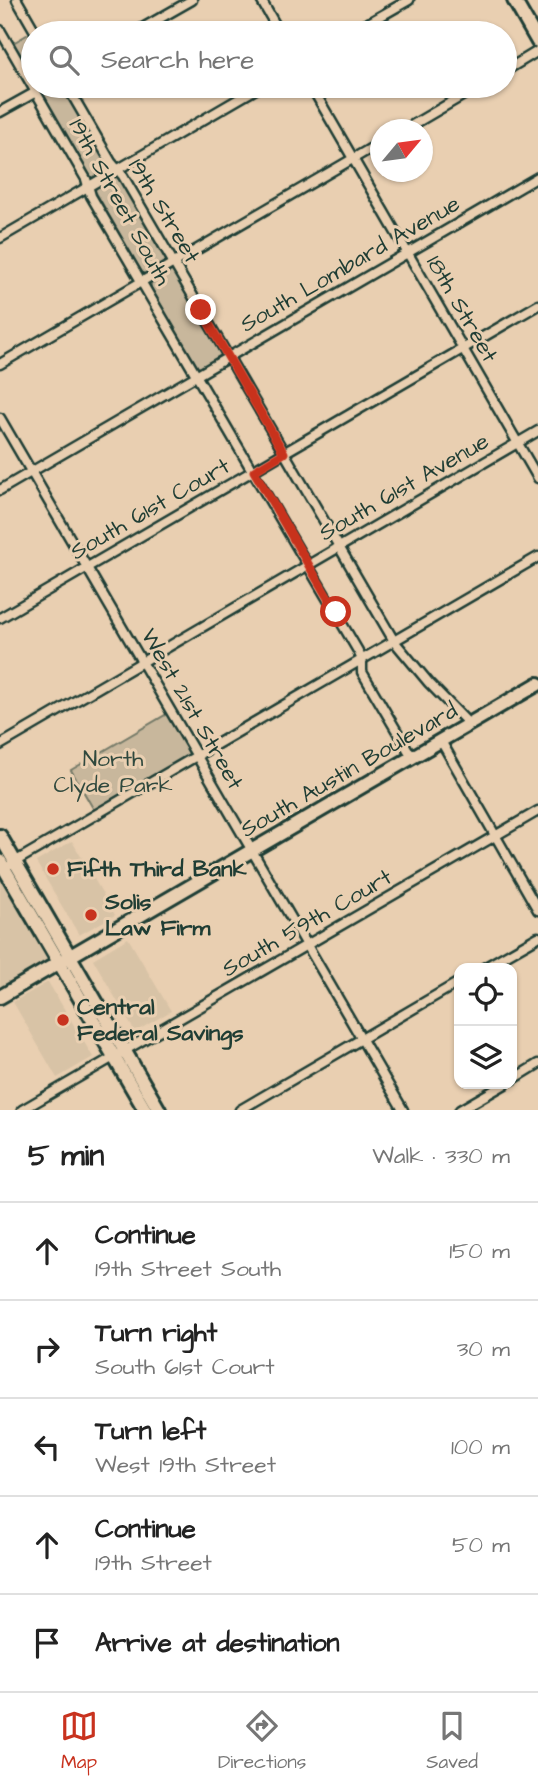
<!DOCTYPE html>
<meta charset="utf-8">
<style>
:root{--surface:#fff;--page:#f2f2f2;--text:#222;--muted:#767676;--line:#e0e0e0;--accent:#c8321e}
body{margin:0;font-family:"Architects Daughter",sans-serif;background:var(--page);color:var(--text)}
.controls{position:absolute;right:21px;bottom:21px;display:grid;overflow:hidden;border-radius:14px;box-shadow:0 2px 5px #0004}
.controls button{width:63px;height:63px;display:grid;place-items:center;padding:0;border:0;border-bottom:2px solid var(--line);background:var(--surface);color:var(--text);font:35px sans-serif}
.compass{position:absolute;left:370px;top:119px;width:63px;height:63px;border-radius:50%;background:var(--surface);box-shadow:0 2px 5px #0004;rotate:61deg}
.stop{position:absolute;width:21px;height:21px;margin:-16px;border:5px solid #c8321e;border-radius:50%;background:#fff}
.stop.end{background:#c8321e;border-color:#fff;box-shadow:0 2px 7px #0008}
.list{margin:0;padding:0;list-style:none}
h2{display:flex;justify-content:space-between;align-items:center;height:91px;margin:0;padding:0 28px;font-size:30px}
h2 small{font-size:23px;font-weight:400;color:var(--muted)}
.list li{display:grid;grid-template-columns:46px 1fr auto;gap:21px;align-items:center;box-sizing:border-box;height:98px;padding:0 28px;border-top:2px solid var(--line)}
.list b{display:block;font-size:26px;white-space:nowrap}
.list p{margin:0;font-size:23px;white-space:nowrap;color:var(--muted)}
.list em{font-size:23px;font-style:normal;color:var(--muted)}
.icon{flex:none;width:38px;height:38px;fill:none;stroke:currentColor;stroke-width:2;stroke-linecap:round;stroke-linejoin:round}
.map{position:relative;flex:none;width:538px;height:1110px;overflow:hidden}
.search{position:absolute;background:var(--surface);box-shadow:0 2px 5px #0004;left:21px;right:21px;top:21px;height:77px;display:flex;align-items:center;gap:18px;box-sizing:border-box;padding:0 24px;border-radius:38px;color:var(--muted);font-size:26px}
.sheet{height:581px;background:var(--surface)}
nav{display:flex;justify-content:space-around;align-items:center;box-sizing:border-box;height:98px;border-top:2px solid var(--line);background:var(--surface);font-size:19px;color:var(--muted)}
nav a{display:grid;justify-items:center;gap:4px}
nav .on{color:var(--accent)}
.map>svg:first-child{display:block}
.built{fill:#d8c3a6}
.green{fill:#c8b79c;stroke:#747a68;stroke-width:2}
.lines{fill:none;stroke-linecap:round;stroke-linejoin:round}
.street-casing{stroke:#1f3d34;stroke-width:13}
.secondary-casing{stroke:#1f3d34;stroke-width:18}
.street{stroke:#e9cfb1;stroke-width:8}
.secondary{stroke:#e9cfb1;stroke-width:12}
.route{stroke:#c8321e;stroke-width:9}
.poi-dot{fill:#c8321e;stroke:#e9cfb1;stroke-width:2.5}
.labels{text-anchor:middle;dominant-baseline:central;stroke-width:6;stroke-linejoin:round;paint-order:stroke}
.street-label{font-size:23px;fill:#1f3d34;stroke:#e9cfb1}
.park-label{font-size:23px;fill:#30493e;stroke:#e9cfb1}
.poi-label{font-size:23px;font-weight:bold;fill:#1f3d34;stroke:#e9cfb1;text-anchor:start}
</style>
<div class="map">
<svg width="538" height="1110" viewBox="0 0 538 1110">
<rect width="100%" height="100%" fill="#e9cfb1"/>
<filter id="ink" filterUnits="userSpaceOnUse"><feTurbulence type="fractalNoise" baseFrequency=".0143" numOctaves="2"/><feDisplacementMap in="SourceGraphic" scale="14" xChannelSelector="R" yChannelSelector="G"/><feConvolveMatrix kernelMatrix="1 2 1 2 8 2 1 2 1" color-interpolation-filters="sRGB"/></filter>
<g filter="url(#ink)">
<g class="built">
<polygon points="72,841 115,915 79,935 36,862"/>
<polygon points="0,868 53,958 0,989"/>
<polygon points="128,938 171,1011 135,1032 93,959"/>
<polygon points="48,982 93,1057 57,1078 13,1002"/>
</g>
<g class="green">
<polygon points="32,32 33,33 33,77 13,43"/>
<polygon points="38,86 64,86 109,163 108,168 95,177 90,177"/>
<polygon points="115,176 120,177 167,258 167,261 145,274 142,273 95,191 96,188"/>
<polygon points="172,271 176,272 222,352 221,356 201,368 197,367 151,288 151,283"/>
<polygon points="167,714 190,755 94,810 71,770"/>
</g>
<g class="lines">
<g class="street-casing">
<g id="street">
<polyline points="17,0 36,33"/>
<polyline points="261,0 280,33"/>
<polyline points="0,30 86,179 91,196 358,651 362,660 362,672 412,757"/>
<polyline points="134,33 192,0"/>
<polyline points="351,33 409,0"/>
<polyline points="505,71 538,51"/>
<polyline points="67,86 111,162 123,176 394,641 429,683 469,724"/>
<polyline points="311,86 538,478"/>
<polyline points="0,112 36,92"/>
<polyline points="404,130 479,86"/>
<polyline points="0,238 261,86"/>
<polyline points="0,364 380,143"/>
<polyline points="0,418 403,1110"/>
<polyline points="0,490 538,177"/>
<polyline points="0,618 538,305"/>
<polyline points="441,741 538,910"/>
<polyline points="0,745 538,431"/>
<polyline points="11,864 538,557"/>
<polyline points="484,968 538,937"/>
<polyline points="512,1080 538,1064"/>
<polyline points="22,1110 538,811"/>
<polyline points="240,1110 459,982"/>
<polyline points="460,1110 505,1084"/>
</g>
</g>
<g class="secondary-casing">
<g id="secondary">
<polyline points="514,0 538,42"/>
<polyline points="0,836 159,1110"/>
<polyline points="0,861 145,1110"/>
<polyline points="0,997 538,684"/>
</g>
</g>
<use href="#street" class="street"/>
<use href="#secondary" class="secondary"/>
</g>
</g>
<g class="lines" filter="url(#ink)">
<polyline class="route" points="201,310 284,453 254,471 336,612"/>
</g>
<g class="poi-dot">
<circle cx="53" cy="869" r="7"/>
<circle cx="91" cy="915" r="7"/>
<circle cx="63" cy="1020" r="7"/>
</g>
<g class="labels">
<g class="street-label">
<text transform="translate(120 202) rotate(61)">19th Street South</text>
<text transform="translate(164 211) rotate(59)">19th Street</text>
<text transform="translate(350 264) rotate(-30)">South Lombard Avenue</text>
<text transform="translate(462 309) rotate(60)">18th Street</text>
<text transform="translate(404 487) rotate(-30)">South 61st Avenue</text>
<text transform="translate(150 509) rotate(-30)">South 61st Court</text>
<text transform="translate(192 709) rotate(60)">West 21st Street</text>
<text transform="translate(349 770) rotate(-30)">South Austin Boulevard</text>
<text transform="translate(307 923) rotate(-30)">South 59th Court</text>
</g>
<g class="park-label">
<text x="113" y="759">North<tspan x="113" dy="26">Clyde Park</tspan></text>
</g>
<g class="poi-label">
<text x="67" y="869">Fifth Third Bank</text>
<text x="105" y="902">Solis<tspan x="105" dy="26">Law Firm</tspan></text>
<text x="77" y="1007">Central<tspan x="77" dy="26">Federal Savings</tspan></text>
</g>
</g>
</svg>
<div class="controls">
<button><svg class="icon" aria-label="locate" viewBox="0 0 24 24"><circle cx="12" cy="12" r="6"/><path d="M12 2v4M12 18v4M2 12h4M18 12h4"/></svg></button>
<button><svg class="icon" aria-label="layers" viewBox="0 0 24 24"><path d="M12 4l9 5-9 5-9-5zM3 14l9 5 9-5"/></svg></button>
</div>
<svg class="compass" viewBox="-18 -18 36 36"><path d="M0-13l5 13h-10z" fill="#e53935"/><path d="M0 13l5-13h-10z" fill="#767676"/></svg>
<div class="stop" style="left:336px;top:612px"></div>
<div class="stop end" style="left:201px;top:310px"></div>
<div class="search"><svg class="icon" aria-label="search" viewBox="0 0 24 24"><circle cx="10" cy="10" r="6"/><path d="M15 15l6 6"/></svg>Search here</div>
</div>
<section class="sheet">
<h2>5 min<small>Walk · 330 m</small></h2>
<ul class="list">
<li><svg class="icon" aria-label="ahead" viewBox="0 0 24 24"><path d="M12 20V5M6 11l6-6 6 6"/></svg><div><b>Continue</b><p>19th Street South</p></div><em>150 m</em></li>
<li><svg class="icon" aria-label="right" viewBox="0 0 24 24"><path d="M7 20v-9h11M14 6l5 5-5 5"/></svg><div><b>Turn right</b><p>South 61st Court</p></div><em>30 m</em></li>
<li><svg class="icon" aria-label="left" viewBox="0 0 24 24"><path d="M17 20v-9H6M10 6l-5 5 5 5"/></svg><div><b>Turn left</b><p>West 19th Street</p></div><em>100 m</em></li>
<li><svg class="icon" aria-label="ahead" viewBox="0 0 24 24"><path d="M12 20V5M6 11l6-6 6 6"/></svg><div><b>Continue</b><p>19th Street</p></div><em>50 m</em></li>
<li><svg class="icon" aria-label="arrive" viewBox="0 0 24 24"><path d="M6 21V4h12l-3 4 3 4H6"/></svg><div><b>Arrive at destination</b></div></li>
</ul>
</section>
<nav>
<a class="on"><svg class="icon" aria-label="map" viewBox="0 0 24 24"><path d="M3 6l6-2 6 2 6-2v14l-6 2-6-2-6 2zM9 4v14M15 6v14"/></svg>Map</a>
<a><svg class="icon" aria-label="directions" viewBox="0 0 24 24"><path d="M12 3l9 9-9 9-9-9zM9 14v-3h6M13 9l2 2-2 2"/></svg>Directions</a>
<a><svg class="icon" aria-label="saved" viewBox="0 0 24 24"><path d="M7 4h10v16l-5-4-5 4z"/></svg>Saved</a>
</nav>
